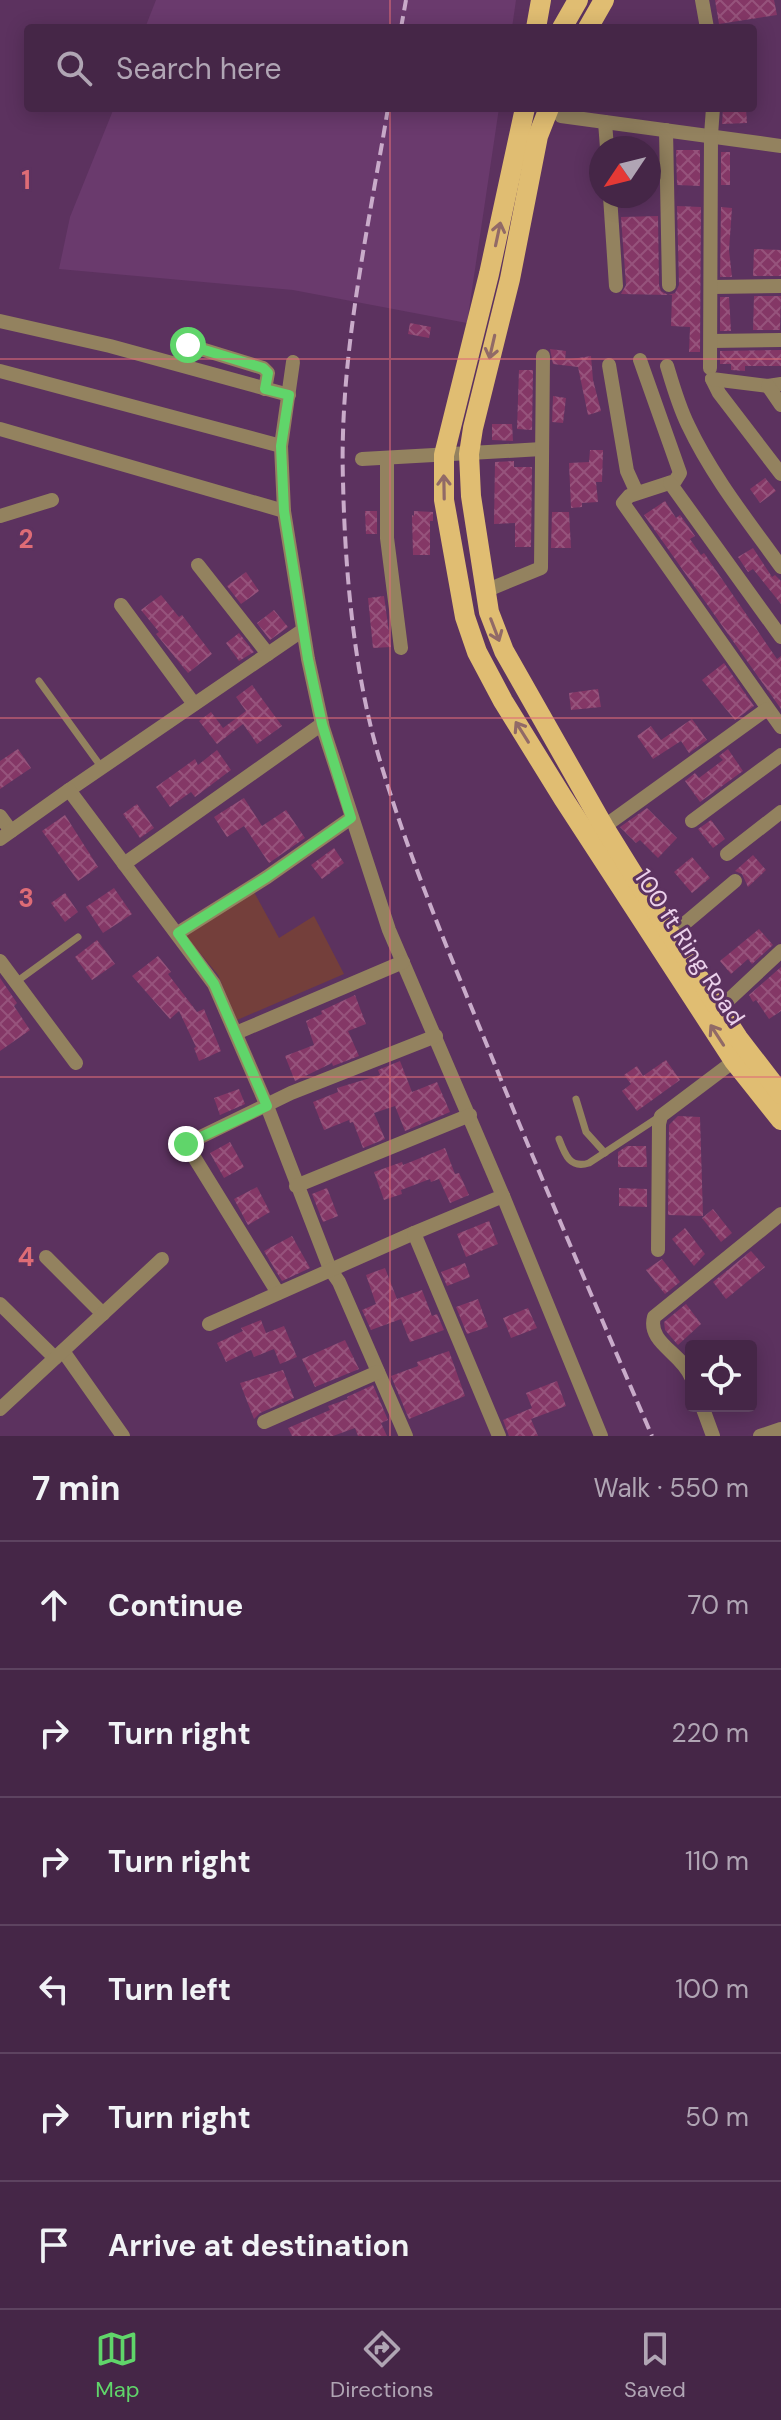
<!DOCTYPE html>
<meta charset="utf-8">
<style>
:root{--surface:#452647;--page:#4f3252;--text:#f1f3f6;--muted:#b0a5b4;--line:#5d4360;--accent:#60d56a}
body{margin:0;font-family:"DM Sans",sans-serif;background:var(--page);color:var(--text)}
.controls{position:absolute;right:24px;bottom:24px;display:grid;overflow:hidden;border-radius:8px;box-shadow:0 4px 20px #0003}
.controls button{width:72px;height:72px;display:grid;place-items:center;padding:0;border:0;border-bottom:2px solid var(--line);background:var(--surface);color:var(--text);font:40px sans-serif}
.compass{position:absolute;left:589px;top:136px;width:72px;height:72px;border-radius:50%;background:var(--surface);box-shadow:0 4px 20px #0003;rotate:235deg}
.stop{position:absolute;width:24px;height:24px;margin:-18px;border:6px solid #60d56a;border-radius:50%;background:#fff}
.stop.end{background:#60d56a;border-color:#fff;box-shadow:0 2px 8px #0008}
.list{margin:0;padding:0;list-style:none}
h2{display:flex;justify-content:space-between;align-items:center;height:104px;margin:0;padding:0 32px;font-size:34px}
h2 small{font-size:26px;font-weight:400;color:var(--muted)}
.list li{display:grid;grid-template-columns:52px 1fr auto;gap:24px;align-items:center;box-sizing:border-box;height:128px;padding:0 32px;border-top:2px solid var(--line)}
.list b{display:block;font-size:30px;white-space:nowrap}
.list em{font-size:26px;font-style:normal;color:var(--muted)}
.icon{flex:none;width:44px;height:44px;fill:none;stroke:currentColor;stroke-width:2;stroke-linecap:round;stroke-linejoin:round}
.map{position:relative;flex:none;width:781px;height:1436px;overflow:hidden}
.search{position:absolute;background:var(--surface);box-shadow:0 4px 20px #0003;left:24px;right:24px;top:24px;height:88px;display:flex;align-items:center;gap:20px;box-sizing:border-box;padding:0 28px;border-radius:8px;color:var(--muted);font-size:30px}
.sheet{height:872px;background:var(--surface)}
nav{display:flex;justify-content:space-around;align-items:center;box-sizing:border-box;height:112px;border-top:2px solid var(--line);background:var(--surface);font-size:22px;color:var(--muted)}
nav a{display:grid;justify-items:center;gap:4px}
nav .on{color:var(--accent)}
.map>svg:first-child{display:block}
.built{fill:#6a3a6d}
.green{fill:#743f3b}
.building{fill:url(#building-cross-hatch)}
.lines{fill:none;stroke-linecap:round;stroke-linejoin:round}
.service{stroke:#93825f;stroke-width:7}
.minor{stroke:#93825f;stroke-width:14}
.primary{stroke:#e0bd72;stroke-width:20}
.rail{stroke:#c9abca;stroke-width:4;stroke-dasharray:12 6;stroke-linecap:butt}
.oneway{stroke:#916a67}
.route{stroke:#60d56a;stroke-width:10}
.grid{fill:none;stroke:#de6c76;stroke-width:2;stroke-opacity:0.55}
.labels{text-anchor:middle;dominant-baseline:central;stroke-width:6;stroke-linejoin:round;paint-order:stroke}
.street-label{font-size:24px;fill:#ebd1eb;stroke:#5c325f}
.grid-label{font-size:26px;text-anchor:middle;font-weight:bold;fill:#de6c76;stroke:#5c325f;stroke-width:6;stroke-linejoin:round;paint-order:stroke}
</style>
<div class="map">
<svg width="781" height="1436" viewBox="0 0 781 1436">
<defs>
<pattern id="building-cross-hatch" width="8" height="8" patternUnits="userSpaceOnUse" patternTransform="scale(2)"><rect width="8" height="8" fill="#843766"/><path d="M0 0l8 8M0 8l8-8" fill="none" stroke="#96537c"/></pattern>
</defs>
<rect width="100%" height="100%" fill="#5c325f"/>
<g class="built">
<polygon points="156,0 516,0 512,28 145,28"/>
<polygon points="114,108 499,108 467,323 293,290 59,269 70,217"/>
</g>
<polygon class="green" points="254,892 279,938 314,916 344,974 237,1020 218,975 186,936"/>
<g class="building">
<polygon points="715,0 774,0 777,15 719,24"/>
<polygon points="723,108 746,108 747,123 722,124"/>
<polygon points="676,150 700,150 700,186 677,185"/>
<rect x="721" y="152" width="9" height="33"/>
<polygon points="677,206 701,207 700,352 689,352 690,327 671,326 672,295 668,295 675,293 679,285"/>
<polygon points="721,207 732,208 729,250 732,277 720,277"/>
<polygon points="658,216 659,285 661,291 668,295 621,294 626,285 621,217"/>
<polygon points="754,249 781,250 781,276 753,276"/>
<polygon points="754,296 781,296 780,330 753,330"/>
<polygon points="720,297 729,297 731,331 720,331"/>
<polygon points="410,323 431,327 429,338 408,334"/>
<polygon points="550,349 566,351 565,360 591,356 593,380 601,411 588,415 578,367 553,364"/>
<polygon points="781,350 781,366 745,366 745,371 731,370 731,364 720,364 720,351"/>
<polygon points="519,370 533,370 532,430 517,429"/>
<polygon points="553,396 566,398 563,423 552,422"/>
<polygon points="492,424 512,424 513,441 492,440"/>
<polygon points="590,450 603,450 602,482 596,482 598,502 582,503 582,507 571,508 569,463 589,462"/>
<polygon points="514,461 514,467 532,467 531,547 515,547 515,523 494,524 495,462"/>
<polygon points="765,478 776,491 760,503 750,489"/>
<polygon points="665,501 676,518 680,515 695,536 690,539 701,555 704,553 777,659 781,656 781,709 644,515"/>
<polygon points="365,511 377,511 377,534 366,534"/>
<polygon points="414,511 433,512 433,521 430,521 430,555 413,555 412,515 414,516"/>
<polygon points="552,512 569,512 571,548 551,548"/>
<polygon points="753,548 772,577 775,575 781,581 781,604 753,569 748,572 738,557"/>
<polygon points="246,572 259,591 241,604 227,586"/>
<polygon points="161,595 179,617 182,615 212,654 188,673 156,634 159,632 141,610"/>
<polygon points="384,596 391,647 373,648 368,598"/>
<polygon points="274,610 288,627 270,640 257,623"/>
<polygon points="239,633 254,652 239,661 226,643"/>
<polygon points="724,663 754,706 735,720 702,680"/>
<polygon points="252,685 282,726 257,744 243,724 217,744 199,721 211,712 223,728 246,711 236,697"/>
<polygon points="598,689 601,707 571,710 569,693"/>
<polygon points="692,719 707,740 689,753 681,741 653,759 637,736 651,726 661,740"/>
<polygon points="18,749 31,768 0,789 0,761"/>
<polygon points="728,749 743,771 700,802 685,781 695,773 699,778 723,760 719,756"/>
<polygon points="217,750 231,770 195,797 191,792 170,807 156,787 195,759 198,765"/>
<polygon points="244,798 262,826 286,810 305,838 269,863 244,826 227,837 214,817"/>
<polygon points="137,804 154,828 140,838 123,814"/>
<polygon points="647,808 677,838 658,858 640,840 636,843 620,827"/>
<polygon points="65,815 98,867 78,881 42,831"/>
<polygon points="711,820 725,839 713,848 698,829"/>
<polygon points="334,848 344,863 322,879 311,865"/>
<polygon points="753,855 766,870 748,887 742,874 735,871"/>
<polygon points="692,857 710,878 692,893 674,872"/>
<polygon points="114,888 132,914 103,933 86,907"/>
<polygon points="65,893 78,912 65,922 51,903"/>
<polygon points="759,929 773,945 752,964 748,959 731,974 720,961"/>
<polygon points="97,940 115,964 92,980 75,957"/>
<polygon points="158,956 171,972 168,974 197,1012 204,1009 221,1051 199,1061 194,1048 196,1047 179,1011 170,1019 132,976"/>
<polygon points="781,967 781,1011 769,1019 756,1000 753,1002 749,995"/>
<polygon points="0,978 17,1003 14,1006 30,1030 0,1051"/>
<polygon points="355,995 366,1024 348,1031 359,1056 333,1066 332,1063 295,1081 285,1056 314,1045 306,1021 322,1014 321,1011"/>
<polygon points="666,1060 680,1080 637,1111 622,1091 631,1084 624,1075 637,1066 643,1076"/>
<polygon points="400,1061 412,1092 437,1082 450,1112 405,1131 395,1106 374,1113 385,1139 363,1148 353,1122 350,1123 349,1120 324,1130 313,1102 338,1092 337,1088 380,1075 378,1070"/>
<polygon points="239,1089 245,1104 220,1115 214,1098"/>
<polygon points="678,1116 700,1117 703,1216 668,1215 669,1125"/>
<polygon points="230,1142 244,1167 224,1178 210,1153"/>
<polygon points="627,1146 646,1146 647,1167 618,1167 618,1152"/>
<polygon points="445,1148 455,1174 459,1173 469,1195 450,1203 439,1179 431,1182 430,1179 401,1190 402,1194 384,1200 374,1172 402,1162 403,1165"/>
<polygon points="257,1187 270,1212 248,1225 234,1199"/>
<polygon points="327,1188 338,1216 323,1222 312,1194"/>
<polygon points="619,1188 647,1189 647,1207 619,1206"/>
<polygon points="713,1209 732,1233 721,1242 702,1218"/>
<polygon points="489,1221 498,1244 466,1257 457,1234"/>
<polygon points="685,1228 705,1254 694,1266 672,1239"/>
<polygon points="292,1236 310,1268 282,1281 264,1251"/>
<polygon points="751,1251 765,1267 726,1299 713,1282"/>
<polygon points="662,1259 680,1282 665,1294 646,1270"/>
<polygon points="465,1263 470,1277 447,1286 441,1272"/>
<polygon points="385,1268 397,1299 422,1290 432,1316 437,1314 444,1330 410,1342 401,1319 371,1330 362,1310 376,1304 366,1275"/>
<polygon points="478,1299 488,1327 467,1334 456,1307"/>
<polygon points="686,1304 701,1324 678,1345 665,1330 664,1322"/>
<polygon points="528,1308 537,1328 511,1338 503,1318"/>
<polygon points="261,1320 266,1333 284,1326 297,1357 280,1364 274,1349 254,1357 251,1350 226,1362 217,1343 243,1331 241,1328"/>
<polygon points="345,1340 359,1369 315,1387 302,1359"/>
<polygon points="449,1351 465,1396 409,1419 391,1376 418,1366 417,1362"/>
<polygon points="283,1370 294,1398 260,1413 254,1419 240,1383"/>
<polygon points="557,1381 566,1406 531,1419 538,1436 509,1436 503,1420 532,1408 526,1393"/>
<polygon points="373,1385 388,1420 381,1423 387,1436 358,1436 355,1428 333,1436 292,1436 288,1428 330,1410 328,1406 348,1399 347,1397"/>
</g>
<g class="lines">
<g class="service">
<polyline points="39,681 102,768"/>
<polyline points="16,982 78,937"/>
<polyline points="576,1099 586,1132 605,1153"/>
<path d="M559,1139C565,1155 570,1169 589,1163L659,1117"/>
</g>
<g class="minor">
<polyline points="702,0 707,28"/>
<polyline points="556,108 561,116 781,146"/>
<polyline points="605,122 607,148"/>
<polyline points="666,130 669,285"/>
<polyline points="610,196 616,286"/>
<polyline points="712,287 781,286"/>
<polyline points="0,321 110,346 289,395"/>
<polyline points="711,341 781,340"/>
<polyline points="188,345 263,368 268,373 265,389"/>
<polyline points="640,360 680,473 675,481 629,496 623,503 781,727"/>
<polyline points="609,365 627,471 637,493"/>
<path d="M667,366C673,386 679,407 688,425C712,476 748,521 781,567"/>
<polyline points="710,368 711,135 713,108"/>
<polyline points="0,371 281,446 284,511 308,659 323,728 389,930 503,1196"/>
<polyline points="712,379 719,393 781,474"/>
<polyline points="712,379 768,386 781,384"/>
<polyline points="768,386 781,405"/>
<polyline points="0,429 284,511"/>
<polyline points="281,446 293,362"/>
<polyline points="362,459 542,449"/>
<polyline points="387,459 387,538 401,648"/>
<polyline points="670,483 781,637"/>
<polyline points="0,516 52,500"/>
<polyline points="198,565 268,654"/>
<polyline points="485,591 541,568 543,356"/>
<polyline points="121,605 194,704"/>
<polyline points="69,790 303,630"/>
<polyline points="0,816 11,831"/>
<polyline points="692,821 781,755"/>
<polyline points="598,831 767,709"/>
<polyline points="0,839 69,790 214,984 267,1106 330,1269 339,1282 406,1436"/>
<polyline points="727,854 781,812"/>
<polyline points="124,864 322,724"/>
<polyline points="178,933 267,877 351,818"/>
<polyline points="671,935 735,881"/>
<polyline points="0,961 76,1063"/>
<polyline points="719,1009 781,951"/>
<polyline points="236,1033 403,962"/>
<polyline points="296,1186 470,1115"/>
<polyline points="658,1250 659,1124 661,1116 734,1061"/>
<polyline points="46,1257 103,1314"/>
<polyline points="278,1293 186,1144 291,1093 436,1036"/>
<polyline points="0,1304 55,1358"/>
<polyline points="209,1324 414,1233"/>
<polyline points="63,1351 123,1436"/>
<path d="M691,1377C682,1353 647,1343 654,1317L781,1214"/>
<polyline points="702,1406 713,1436"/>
<polyline points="0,1409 162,1259"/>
<polyline points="264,1422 378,1372"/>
<polyline points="499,1436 414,1233 503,1196 601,1436"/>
<polyline points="760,1436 781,1429"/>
</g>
<g class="primary">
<polyline points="536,28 541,0"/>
<polyline points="562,28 578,0"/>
<polyline points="588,28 604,0"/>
<polyline points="525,108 489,274 444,455 444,500 465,617 477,652 503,701 563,798 734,1061 781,1120"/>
<polyline points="549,108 538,136 510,279 473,428 469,454 471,496 489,612 504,651 604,827 671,935 738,1038 781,1094"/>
</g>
<g class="rail">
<polyline points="401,28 406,0"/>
<path d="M388,108C368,231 339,356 343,481C345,572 354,676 381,764C409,857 447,948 484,1038C538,1171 595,1304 652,1436"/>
</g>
</g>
<defs><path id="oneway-shaft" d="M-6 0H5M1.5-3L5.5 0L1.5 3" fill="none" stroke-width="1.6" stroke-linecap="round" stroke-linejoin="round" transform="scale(2)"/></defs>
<g class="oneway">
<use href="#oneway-shaft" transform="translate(498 234) rotate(-78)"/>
<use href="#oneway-shaft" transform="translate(492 347) rotate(103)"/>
<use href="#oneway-shaft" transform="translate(444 487) rotate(-91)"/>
<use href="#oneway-shaft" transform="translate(495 630) rotate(69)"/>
<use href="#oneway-shaft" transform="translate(522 732) rotate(-122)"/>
<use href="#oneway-shaft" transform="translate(717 1035) rotate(-123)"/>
</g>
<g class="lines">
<polyline class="route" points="186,1144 267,1106 214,984 178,933 267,877 351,818 322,724 308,659 284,511 281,446 289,395 265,389 268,373 263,368 188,345"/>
</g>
<path class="grid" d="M390,0V28M390,108V1436M0,359H781M0,718H781M0,1077H781"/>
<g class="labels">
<g class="street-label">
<text transform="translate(690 947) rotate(57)">100 ft Ring Road</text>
</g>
</g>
<g class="grid-label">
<text x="26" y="189">1</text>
<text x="26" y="548">2</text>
<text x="26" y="907">3</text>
<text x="26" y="1266">4</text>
</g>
</svg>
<div class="controls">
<button><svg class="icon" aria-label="locate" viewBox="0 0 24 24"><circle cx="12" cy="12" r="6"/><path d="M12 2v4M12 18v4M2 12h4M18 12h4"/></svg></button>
</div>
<svg class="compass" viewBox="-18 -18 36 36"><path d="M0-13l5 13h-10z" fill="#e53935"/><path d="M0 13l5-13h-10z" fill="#b0a5b4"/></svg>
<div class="stop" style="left:188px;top:345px"></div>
<div class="stop end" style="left:186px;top:1144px"></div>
<div class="search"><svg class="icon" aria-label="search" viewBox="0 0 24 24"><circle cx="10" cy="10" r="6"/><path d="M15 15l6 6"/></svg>Search here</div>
</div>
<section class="sheet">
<h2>7 min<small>Walk · 550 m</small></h2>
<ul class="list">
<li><svg class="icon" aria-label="ahead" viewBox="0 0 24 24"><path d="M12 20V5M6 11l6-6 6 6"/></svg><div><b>Continue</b></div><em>70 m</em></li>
<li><svg class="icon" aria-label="right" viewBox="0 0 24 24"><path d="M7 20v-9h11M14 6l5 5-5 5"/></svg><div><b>Turn right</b></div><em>220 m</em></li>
<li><svg class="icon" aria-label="right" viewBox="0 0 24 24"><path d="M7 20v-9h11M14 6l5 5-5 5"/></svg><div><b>Turn right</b></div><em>110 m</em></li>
<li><svg class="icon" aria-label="left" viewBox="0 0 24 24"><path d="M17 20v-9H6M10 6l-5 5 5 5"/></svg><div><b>Turn left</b></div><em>100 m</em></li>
<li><svg class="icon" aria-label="right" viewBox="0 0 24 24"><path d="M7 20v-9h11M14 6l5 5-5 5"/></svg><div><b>Turn right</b></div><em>50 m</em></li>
<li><svg class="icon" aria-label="arrive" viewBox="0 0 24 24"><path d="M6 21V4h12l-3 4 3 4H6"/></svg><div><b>Arrive at destination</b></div></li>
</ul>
</section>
<nav>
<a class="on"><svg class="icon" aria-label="map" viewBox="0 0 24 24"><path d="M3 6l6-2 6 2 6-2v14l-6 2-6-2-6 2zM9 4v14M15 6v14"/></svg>Map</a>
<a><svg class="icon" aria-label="directions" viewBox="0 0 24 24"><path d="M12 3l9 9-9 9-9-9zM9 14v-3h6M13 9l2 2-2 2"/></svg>Directions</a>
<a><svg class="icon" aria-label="saved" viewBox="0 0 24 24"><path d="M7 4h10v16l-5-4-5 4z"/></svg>Saved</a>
</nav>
